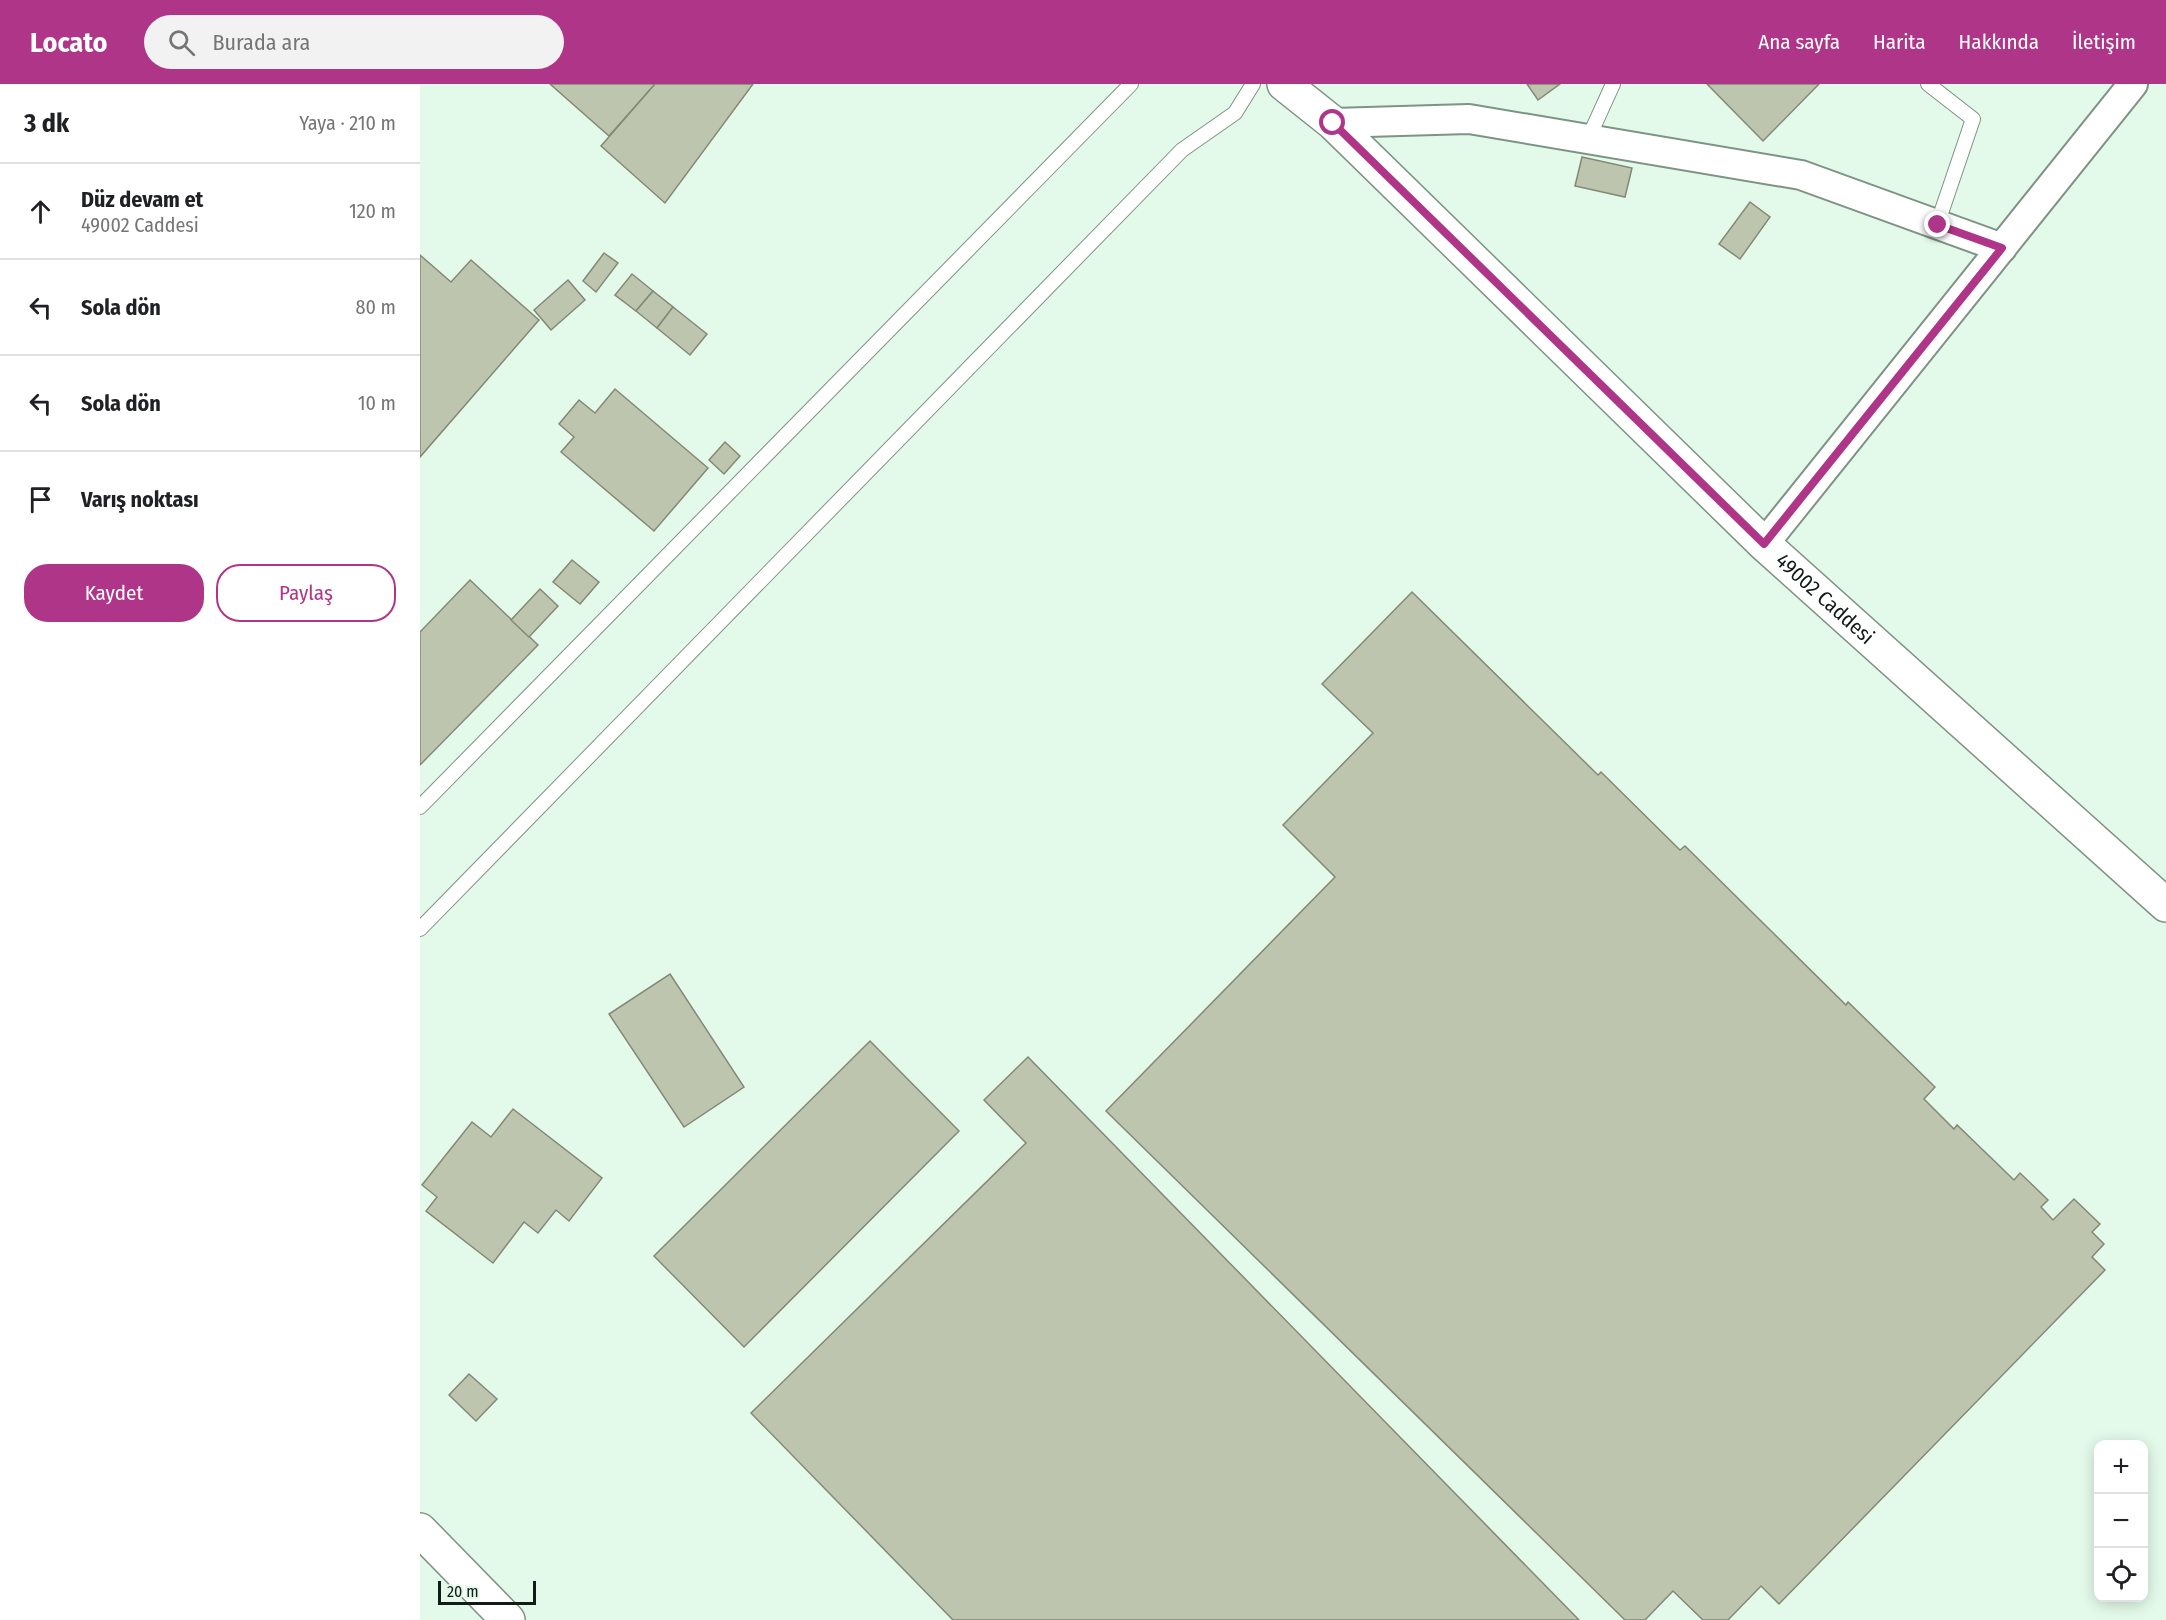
<!DOCTYPE html>
<html lang="tr">
<meta charset="utf-8">
<style>
:root{--surface:#fff;--page:#f2f2f2;--text:#202124;--muted:#757577;--line:#e0e0e0;--accent:#af3588}
body{margin:0;font-family:"Fira Sans Condensed",sans-serif;background:var(--page);color:var(--text)}
.controls{position:absolute;right:18px;bottom:18px;display:grid;overflow:hidden;border-radius:12px;box-shadow:0 3px 15px #0003}
.controls button{width:54px;height:54px;display:grid;place-items:center;padding:0;border:0;border-bottom:2px solid var(--line);background:var(--surface);color:var(--text);font:30px sans-serif}
.scale{position:absolute;left:18px;bottom:15px;width:98px;box-sizing:border-box;padding-left:6px;border:3px solid #131b16;border-top:0;font-size:16px;line-height:21px;white-space:nowrap;color:#131b16;-webkit-text-stroke:4px #e3faea;paint-order:stroke}
.stop{position:absolute;width:18px;height:18px;margin:-14px;border:4px solid #af3588;border-radius:50%;background:#fff}
.stop.end{background:#af3588;border-color:#fff;box-shadow:0 2px 6px #0008}
.list{margin:0;padding:0;list-style:none}
h2{display:flex;justify-content:space-between;align-items:center;height:78px;margin:0;padding:0 24px;font-size:26px}
h2 small{font-size:20px;font-weight:400;color:var(--muted)}
.list li{display:grid;grid-template-columns:39px 1fr auto;gap:18px;align-items:center;box-sizing:border-box;height:96px;padding:0 24px;border-top:2px solid var(--line)}
.list b{display:block;font-size:22px;white-space:nowrap}
.list p{margin:0;font-size:20px;white-space:nowrap;color:var(--muted)}
.list em{font-size:20px;font-style:normal;color:var(--muted)}
.actions{display:flex;gap:12px;padding:18px 24px}
.actions a{flex:1;padding:14px 0;border:2px solid var(--accent);border-radius:24px;text-align:center;font-size:21px;color:var(--accent)}
.actions .main{background:var(--accent);color:#fff}
.icon{flex:none;width:33px;height:33px;fill:none;stroke:currentColor;stroke-width:2;stroke-linecap:round;stroke-linejoin:round}
.map{position:relative;flex:none;width:1746px;height:1536px;overflow:hidden}
header{display:flex;align-items:center;gap:36px;box-sizing:border-box;height:84px;padding:0 30px;background:var(--accent);color:#fff}
header strong{font-size:28px}
nav{display:flex;gap:33px;margin-inline-start:auto;font-size:21px}
.search{width:420px;height:54px;background:var(--page);display:flex;align-items:center;gap:15px;box-sizing:border-box;padding:0 21px;border-radius:33px;color:var(--muted);font-size:22px}
main{display:flex}
aside{flex:1;background:var(--surface)}
.map>svg:first-child{display:block}
.building{fill:#bec5af;stroke:#838975;stroke-width:1.5}
.lines{fill:none;stroke-linecap:round;stroke-linejoin:round}
.lane-casing{stroke:#7e9385;stroke-width:16}
.street-casing{stroke:#7e9385;stroke-width:32}
.secondary-casing{stroke:#7e9385;stroke-width:36}
.primary-casing{stroke:#7e9385;stroke-width:36}
.lane{stroke:#fff;stroke-width:14}
.street{stroke:#fff;stroke-width:28}
.secondary{stroke:#fff;stroke-width:33}
.primary{stroke:#fff;stroke-width:33}
.route{stroke:#af3588;stroke-width:8}
.labels{text-anchor:middle;dominant-baseline:central;stroke-width:4.5;stroke-linejoin:round;paint-order:stroke}
.street-label{font-size:21px;fill:#131b16;stroke:#e3faea}
</style>
<header>
<strong>Locato</strong>
<div class="search"><svg class="icon" aria-label="search" viewBox="0 0 24 24"><circle cx="10" cy="10" r="6"/><path d="M15 15l6 6"/></svg>Burada ara</div>
<nav><a>Ana sayfa</a><a>Harita</a><a>Hakkında</a><a>İletişim</a></nav>
</header>
<main>
<aside>
<h2>3 dk<small>Yaya · 210 m</small></h2>
<ul class="list">
<li><svg class="icon" aria-label="ahead" viewBox="0 0 24 24"><path d="M12 20V5M6 11l6-6 6 6"/></svg><div><b>Düz devam et</b><p>49002 Caddesi</p></div><em>120 m</em></li>
<li><svg class="icon" aria-label="left" viewBox="0 0 24 24"><path d="M17 20v-9H6M10 6l-5 5 5 5"/></svg><div><b>Sola dön</b></div><em>80 m</em></li>
<li><svg class="icon" aria-label="left" viewBox="0 0 24 24"><path d="M17 20v-9H6M10 6l-5 5 5 5"/></svg><div><b>Sola dön</b></div><em>10 m</em></li>
<li><svg class="icon" aria-label="arrive" viewBox="0 0 24 24"><path d="M6 21V4h12l-3 4 3 4H6"/></svg><div><b>Varış noktası</b></div></li>
</ul>
<div class="actions"><a class="main">Kaydet</a><a>Paylaş</a></div>
</aside>
<div class="map">
<svg width="1746" height="1536" viewBox="0 0 1746 1536">
<rect width="100%" height="100%" fill="#e3faea"/>
<g class="building">
<polygon points="130,0 235,0 189,52"/>
<polygon points="235,0 333,0 245,119 181,62"/>
<polygon points="1107,0 1140,0 1118,16"/>
<polygon points="1287,0 1399,0 1343,57"/>
<polygon points="1162,73 1212,84 1205,113 1155,102"/>
<polygon points="1330,118 1350,133 1320,175 1299,160"/>
<polygon points="184,169 198,179 176,208 163,197"/>
<polygon points="0,171 31,198 51,176 119,236 0,373"/>
<polygon points="212,190 233,207 216,227 195,211"/>
<polygon points="148,196 165,216 131,246 114,226"/>
<polygon points="233,207 253,223 237,244 216,227"/>
<polygon points="253,223 287,250 270,271 237,244"/>
<polygon points="195,305 288,384 234,447 141,368 154,353 139,340 159,316 175,329"/>
<polygon points="305,358 320,372 304,390 289,376"/>
<polygon points="152,476 179,498 160,520 133,498"/>
<polygon points="50,496 118,561 0,681 0,548"/>
<polygon points="120,505 138,522 109,553 91,536"/>
<polygon points="992,508 1178,691 1181,688 1260,766 1265,762 1426,921 1428,918 1515,1003 1504,1015 1534,1045 1537,1041 1594,1096 1600,1089 1628,1116 1621,1123 1633,1136 1654,1115 1680,1140 1672,1148 1684,1160 1672,1173 1685,1186 1359,1520 1341,1502 1308,1536 1283,1536 1253,1507 1225,1536 1205,1536 686,1027 915,793 863,741 953,649 902,600"/>
<polygon points="250,890 324,1003 264,1043 189,930"/>
<polygon points="450,957 539,1047 324,1263 234,1172"/>
<polygon points="608,973 1159,1536 533,1536 331,1329 606,1059 564,1016"/>
<polygon points="93,1025 182,1094 149,1137 136,1126 118,1149 104,1138 73,1179 6,1127 17,1113 2,1101 52,1038 71,1053"/>
<polygon points="49,1290 77,1315 56,1337 29,1311"/>
</g>
<g class="lines">
<g class="lane-casing">
<g id="lane">
<polyline points="1508,0 1553,35 1517,141"/>
<polyline points="1168,55 1193,0"/>
<polyline points="0,723 711,0"/>
<polyline points="0,845 762,66 815,29 833,0"/>
</g>
</g>
<g class="street-casing">
<g id="street">
<polyline points="913,39 1049,35 1381,91 1582,164"/>
<polyline points="1344,460 1713,0"/>
</g>
</g>
<g class="secondary-casing">
<g id="secondary">
<path id="s1" d="M864,0L913,39L1344,460L1746,821"/>
</g>
</g>
<g class="primary-casing">
<polyline id="primary" points="0,1446 88,1536"/>
</g>
<use href="#lane" class="lane"/>
<use href="#street" class="street"/>
<use href="#secondary" class="secondary"/>
<use href="#primary" class="primary"/>
</g>
<g class="lines">
<polyline class="route" points="913,39 1344,460 1582,164 1518,141"/>
</g>
<g class="labels">
<g class="street-label">
<text stroke="none"><textPath href="#s1" startOffset="747">49002 Caddesi</textPath></text>
</g>
</g>
</svg>
<div class="controls">
<button>+</button>
<button>−</button>
<button><svg class="icon" aria-label="locate" viewBox="0 0 24 24"><circle cx="12" cy="12" r="6"/><path d="M12 2v4M12 18v4M2 12h4M18 12h4"/></svg></button>
</div>
<div class="scale">20 m</div>
<div class="stop" style="left:913px;top:39px"></div>
<div class="stop end" style="left:1518px;top:141px"></div>
</div>
</main>
